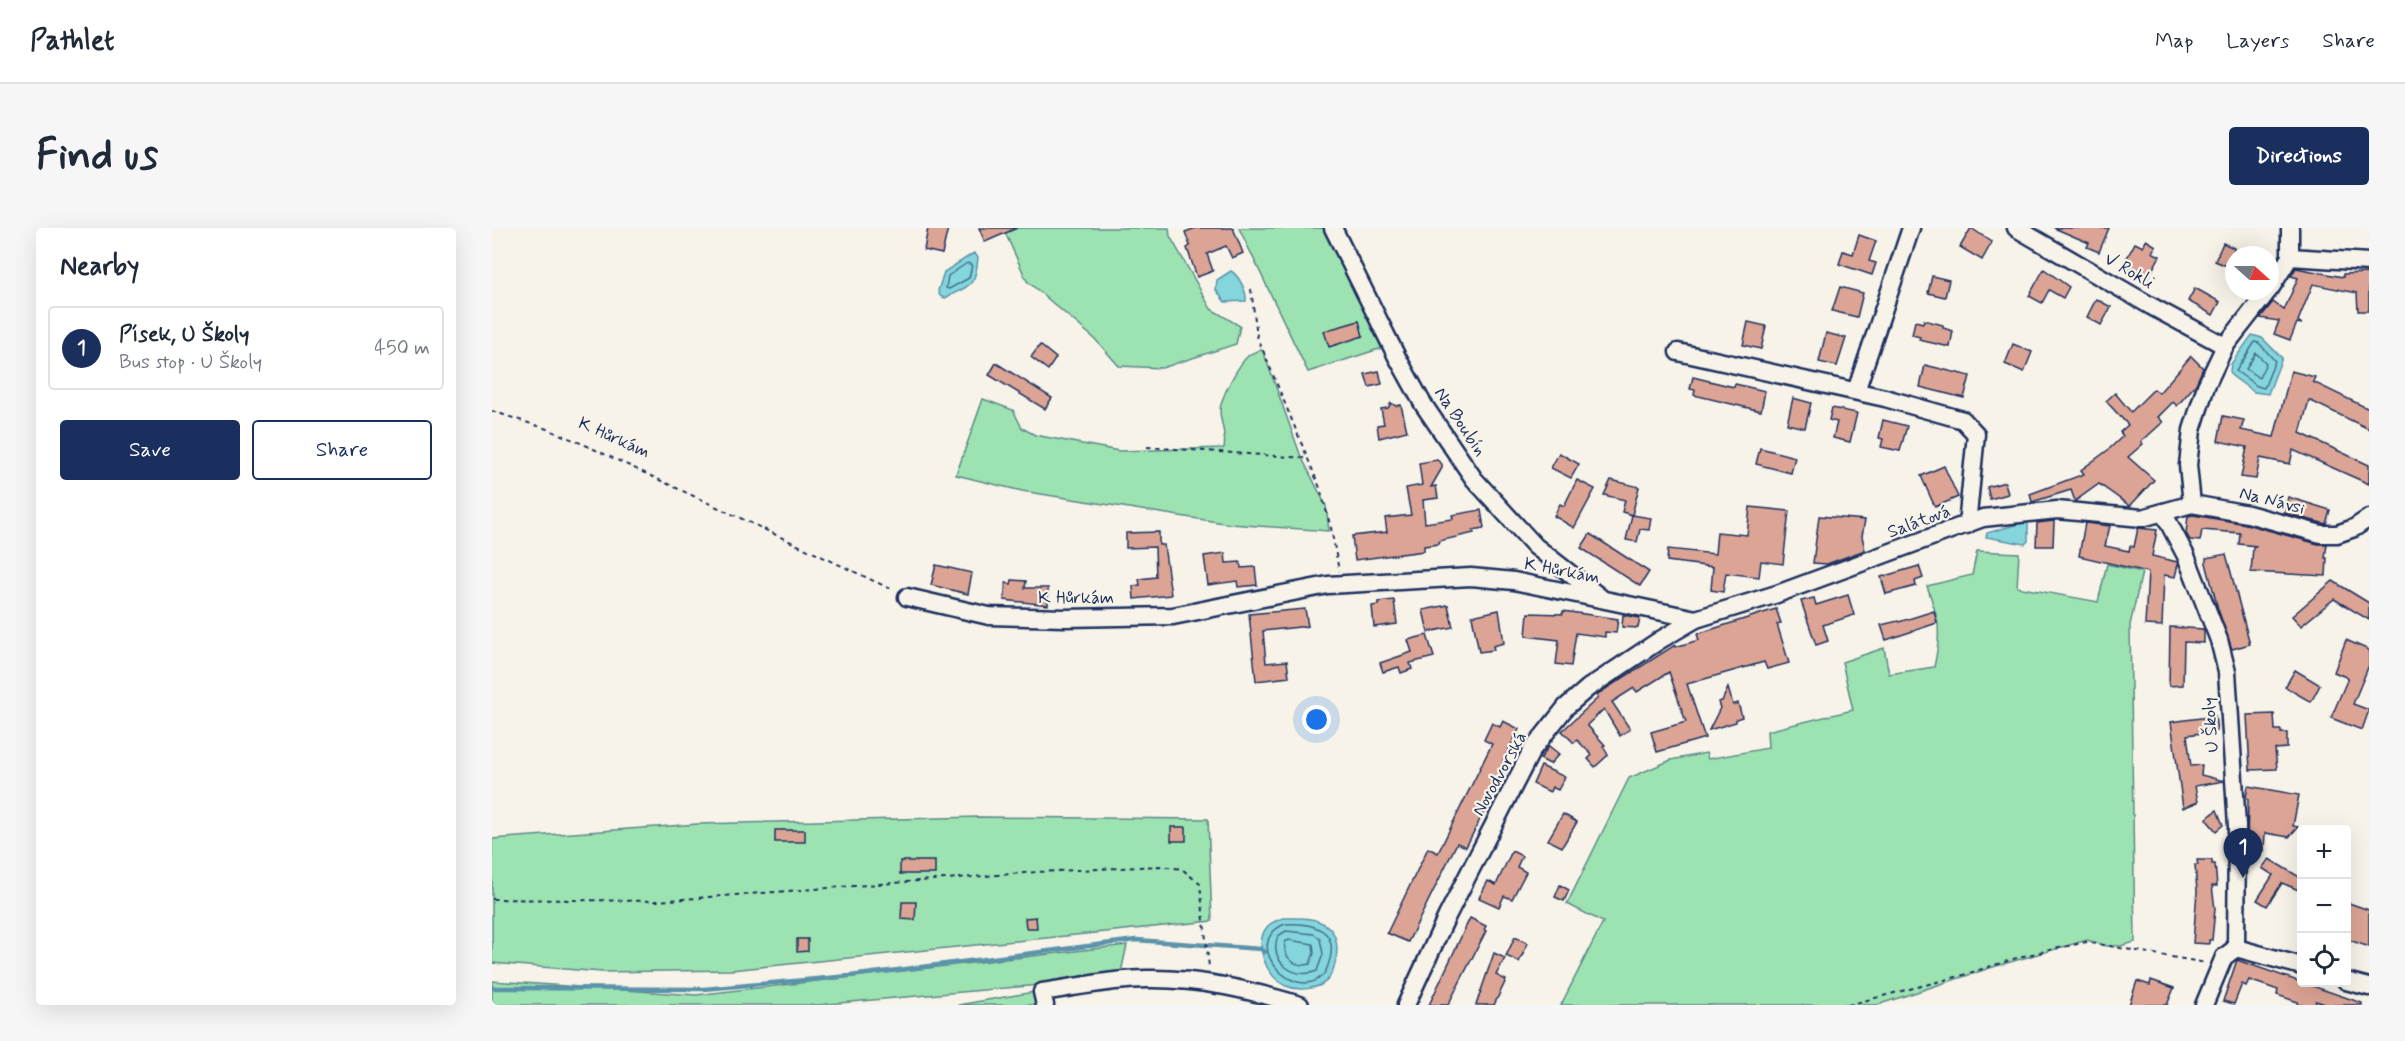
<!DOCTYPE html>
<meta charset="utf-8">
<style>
:root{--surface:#fff;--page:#f6f6f7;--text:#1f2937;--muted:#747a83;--line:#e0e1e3;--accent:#1b2f5e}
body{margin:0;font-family:Mynerve,sans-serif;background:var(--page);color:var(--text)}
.controls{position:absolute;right:18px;bottom:18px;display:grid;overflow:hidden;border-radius:6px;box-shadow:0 6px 24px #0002}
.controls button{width:54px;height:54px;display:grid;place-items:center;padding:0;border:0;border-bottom:2px solid var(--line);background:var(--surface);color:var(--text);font:30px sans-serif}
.compass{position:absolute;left:1733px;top:18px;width:54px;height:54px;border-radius:50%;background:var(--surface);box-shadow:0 6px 24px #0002;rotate:111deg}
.you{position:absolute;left:825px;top:492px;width:21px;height:21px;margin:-15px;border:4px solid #fff;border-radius:50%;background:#1a73e8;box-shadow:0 0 0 9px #1a73e833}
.badge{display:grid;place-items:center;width:39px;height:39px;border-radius:50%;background:var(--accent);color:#fff;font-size:20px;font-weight:700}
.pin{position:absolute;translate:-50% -50px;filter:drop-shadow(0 2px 3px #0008)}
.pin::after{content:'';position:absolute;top:32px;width:21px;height:18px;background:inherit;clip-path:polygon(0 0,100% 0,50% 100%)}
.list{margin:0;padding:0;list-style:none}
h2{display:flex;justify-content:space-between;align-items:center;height:78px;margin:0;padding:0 24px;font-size:26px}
h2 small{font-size:20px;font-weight:400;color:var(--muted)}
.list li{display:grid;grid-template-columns:39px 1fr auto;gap:18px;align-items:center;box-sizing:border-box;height:84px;margin:0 12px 12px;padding:0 12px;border:2px solid var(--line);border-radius:6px}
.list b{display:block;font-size:22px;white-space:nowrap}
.list p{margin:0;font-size:20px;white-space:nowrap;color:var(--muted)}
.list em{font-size:20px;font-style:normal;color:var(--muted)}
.actions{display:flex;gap:12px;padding:18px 24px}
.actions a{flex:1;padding:14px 0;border:2px solid var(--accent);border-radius:6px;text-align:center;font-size:21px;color:var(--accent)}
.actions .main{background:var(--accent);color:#fff}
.icon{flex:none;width:33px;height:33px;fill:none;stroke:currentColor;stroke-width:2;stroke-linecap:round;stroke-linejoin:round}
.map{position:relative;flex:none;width:1877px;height:777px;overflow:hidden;border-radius:6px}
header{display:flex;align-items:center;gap:36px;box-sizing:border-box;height:84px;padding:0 30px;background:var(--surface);border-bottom:2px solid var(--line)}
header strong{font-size:28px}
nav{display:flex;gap:33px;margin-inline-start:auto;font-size:21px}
.intro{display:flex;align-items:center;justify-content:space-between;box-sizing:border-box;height:144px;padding:0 36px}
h1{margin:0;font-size:42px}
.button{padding:15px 27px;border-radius:6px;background:var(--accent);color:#fff;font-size:21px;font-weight:700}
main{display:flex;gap:36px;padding:0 36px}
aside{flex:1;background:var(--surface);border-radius:6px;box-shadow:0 6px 24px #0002}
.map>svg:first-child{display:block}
.green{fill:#9ce3b1;stroke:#5c8988;stroke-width:1.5}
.water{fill:#84d5dc;stroke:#5a93aa;stroke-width:1.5}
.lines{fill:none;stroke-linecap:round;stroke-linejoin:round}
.shore{stroke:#457190;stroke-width:1.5}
.stream{stroke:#5a93aa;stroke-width:4.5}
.building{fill:#dca494;stroke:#1b2f5e;stroke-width:1.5}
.minor-casing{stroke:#1b2f5e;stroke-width:21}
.path{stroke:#1b2f5e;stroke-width:2;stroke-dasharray:4.5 4.5;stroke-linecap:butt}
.minor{stroke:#f7f3e8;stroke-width:16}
.labels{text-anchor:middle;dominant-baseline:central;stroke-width:4.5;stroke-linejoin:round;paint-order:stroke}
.street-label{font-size:18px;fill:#1b2f5e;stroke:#f7f3e8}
</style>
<header>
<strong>Pathlet</strong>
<nav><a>Map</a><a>Layers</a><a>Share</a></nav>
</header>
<div class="intro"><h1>Find us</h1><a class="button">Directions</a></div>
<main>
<aside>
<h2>Nearby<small></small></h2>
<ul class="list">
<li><span class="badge">1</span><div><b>Písek, U Školy</b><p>Bus stop · U Školy</p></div><em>450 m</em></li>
</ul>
<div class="actions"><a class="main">Save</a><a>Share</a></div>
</aside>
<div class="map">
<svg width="1877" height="777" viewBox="0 0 1877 777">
<rect width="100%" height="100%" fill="#f7f3e8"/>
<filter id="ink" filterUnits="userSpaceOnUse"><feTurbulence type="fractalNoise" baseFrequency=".0167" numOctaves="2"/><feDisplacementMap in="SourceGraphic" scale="12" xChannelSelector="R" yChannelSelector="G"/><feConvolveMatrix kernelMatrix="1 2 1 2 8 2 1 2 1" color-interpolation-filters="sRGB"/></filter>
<g filter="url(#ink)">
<g class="green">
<polygon points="511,0 677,0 678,8 719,81 748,98 744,116 670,140 627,138 603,111 535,53"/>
<polygon points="747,0 831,0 890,120 816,144"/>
<path d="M769,122L771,123L808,226L834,278L837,303L738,296L530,263L464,247L491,171L521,182L530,200L543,207L627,223L732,220C735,207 728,195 728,182C729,169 746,137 756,128C760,124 764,124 769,122Z"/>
<path d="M1485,323L1527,325L1525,359L1606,374L1615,336L1650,344L1638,397L1643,714L1629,718H1615L1595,712L1501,739L1385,777H1069L1111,694L1075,676L1137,550L1179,532L1214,525L1216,531L1276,520L1275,503L1361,482L1350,434L1392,420L1397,446L1442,439C1450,403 1447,392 1435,358L1480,347Z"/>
<polygon points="488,589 716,591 720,693 239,742 110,744 0,735 0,611 206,596"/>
<polygon points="635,717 628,749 625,750 325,777 0,777 0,753 204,767"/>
<polygon points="542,764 544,777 466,777"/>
</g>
<g class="water">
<path d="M482,25L486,29C484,59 478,57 453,70L448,68L446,63L452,44Z"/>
<path d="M739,43C747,48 755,63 754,73L733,74L724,62L725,52Z"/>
<polygon points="1760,107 1770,110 1790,130 1776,166 1762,164 1740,148 1738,143 1739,136"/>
<polygon points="1533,294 1536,296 1536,313 1533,316 1494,309 1495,305"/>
<path d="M791,690C803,690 817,689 828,694C851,703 847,733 837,750C829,762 806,763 794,758C774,749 761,716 775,699C779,694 786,692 791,690Z"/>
</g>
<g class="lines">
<g class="shore">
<polygon points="475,35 480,37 477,50 457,61 454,60 456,48"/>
<polygon points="1763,114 1767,115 1783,133 1772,160 1765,158 1744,143"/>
<polygon points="1764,125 1774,135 1767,150 1754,141"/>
<path d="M793,696C817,695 846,699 838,731C836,737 835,744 830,748C802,775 747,715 793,696Z"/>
<path d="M794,703L822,706L828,711L831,726L825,743C801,753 776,732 786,708Z"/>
<path d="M797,712L821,716L822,725L818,736C804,740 790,730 793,714Z"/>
</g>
<polyline class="stream" points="0,760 212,761 358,748 644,712 769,721 773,724"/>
</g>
<g class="building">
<polygon points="436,0 456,0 450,26 432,22"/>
<polygon points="487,0 525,0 493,14"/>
<polygon points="704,0 741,0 751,25 740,30 734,18 715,26 721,43 705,49 695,20 698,18 693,4"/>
<polygon points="1479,0 1500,14 1490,32 1468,19"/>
<polygon points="1562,0 1617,0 1607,24 1595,19 1597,15"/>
<polygon points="1367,7 1384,13 1377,33 1384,35 1380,47 1347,36 1351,23 1361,26"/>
<polygon points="1654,12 1664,18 1660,24 1668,28 1655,51 1631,37 1643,15 1651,19"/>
<polygon points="1731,15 1742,20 1742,41 1723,33"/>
<polygon points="1804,40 1851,49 1851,46 1877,45 1877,83 1866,83 1865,65 1821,56 1806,93 1810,96 1805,95 1798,112 1782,106 1787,93 1768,90 1781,74 1792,82 1806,50 1799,48"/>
<polygon points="1552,41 1577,59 1571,70 1557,62 1550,75 1537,68"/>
<polygon points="1440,48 1457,52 1453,69 1436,65"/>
<polygon points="1348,59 1371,65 1365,89 1340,83"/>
<polygon points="1703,60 1728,74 1721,87 1696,73"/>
<polygon points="1604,71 1619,79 1609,97 1595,89"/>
<polygon points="1432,92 1451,97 1451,100 1461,103 1458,119 1427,112 1428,109 1420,107 1423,93 1431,95"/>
<polygon points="867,93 871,108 837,119 832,103"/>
<polygon points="1256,94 1274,98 1269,121 1251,117"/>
<polygon points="1334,105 1354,110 1345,138 1327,134"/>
<polygon points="1521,116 1540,124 1532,144 1513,136"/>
<polygon points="548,117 564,130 556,142 539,129"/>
<polygon points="1699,128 1711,140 1704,156 1685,178 1681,174 1666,189 1671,194 1649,214 1651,216 1636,229 1662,252 1638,278 1607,256 1583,273 1579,262 1540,274 1538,266 1592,246 1589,242 1616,222 1631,208 1628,204 1636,197 1614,173 1623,165 1639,184 1662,161 1667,165"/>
<polygon points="504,135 560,170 553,181 497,147"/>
<polygon points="1433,137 1478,148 1472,170 1428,159"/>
<polygon points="887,143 890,156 877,159 873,146"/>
<polygon points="1799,143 1823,149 1821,154 1877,181 1877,201 1817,172 1808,205 1877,237 1877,256 1801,222 1798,236 1768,230 1764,251 1749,249 1755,219 1726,213 1731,188 1752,192 1749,202 1782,209"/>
<polygon points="1201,149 1242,159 1243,156 1273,163 1269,183 1202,167 1203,162 1198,161"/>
<polygon points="1301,170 1319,175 1313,200 1295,196"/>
<polygon points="899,175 904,178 909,177 915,203 887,210 885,197 892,196 889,181 896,180"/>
<polygon points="1340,180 1365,185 1358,214 1341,210 1345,194 1337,192"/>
<polygon points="1391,192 1415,198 1408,223 1389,219 1391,211 1387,210"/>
<polygon points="1268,220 1303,229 1299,245 1264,236"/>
<polygon points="1067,225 1087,236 1079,250 1059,240"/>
<polygon points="945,232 950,236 950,240 939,259 944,258 946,270 931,272 933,295 961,291 960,287 989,282 992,300 981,302 982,305 947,313 947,316 932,318 932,323 863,332 860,308 895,304 893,290 919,287 914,260 930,257 927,235"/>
<polygon points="1452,238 1466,269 1443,279 1429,248"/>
<polygon points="1085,252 1103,261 1082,300 1062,288 1068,276 1072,278"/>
<polygon points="1119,252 1147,259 1140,287 1130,284 1133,272 1112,267"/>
<polygon points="1513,254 1516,266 1498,271 1495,259"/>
<polygon points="1796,269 1838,282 1834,296 1792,285"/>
<polygon points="1258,279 1297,283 1291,336 1269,333 1267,349 1234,345 1231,364 1219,362 1221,339 1175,333 1176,321 1223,326 1225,304 1255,307"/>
<polygon points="1140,287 1159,290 1157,302 1148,301 1145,314 1134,312"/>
<polygon points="1701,287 1754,296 1826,316 1835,316 1833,330 1835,330 1834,348 1759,344 1761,319 1765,318 1747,316 1748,305 1710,302 1708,313 1698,312 1694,305 1696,288"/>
<polygon points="1327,288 1373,292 1370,308 1373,322 1335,336 1321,335"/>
<polygon points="1562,293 1561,318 1544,318 1545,295"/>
<polygon points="1593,295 1618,298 1613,318 1637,323 1638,318 1642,319 1646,300 1665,302 1660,328 1685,334 1686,336 1683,349 1672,347 1670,398 1653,397 1656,344 1587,328"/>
<polygon points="667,304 667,317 672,317 679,367 642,371 641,358 648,357 647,351 664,349 663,319 634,320 634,305"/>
<polygon points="1098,306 1157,344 1148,358 1089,320"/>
<polygon points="733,325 734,335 748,334 749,340 763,339 765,357 746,359 745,353 716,357 712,328"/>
<polygon points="1734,326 1758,416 1740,421 1726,381 1714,335 1714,330"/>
<polygon points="444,337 480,345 476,366 439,357"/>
<polygon points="1427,338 1431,350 1423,353 1424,358 1394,366 1389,349"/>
<polygon points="520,352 534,353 533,360 556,360 556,377 512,372 514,355 519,356"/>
<polygon points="1841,353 1877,375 1877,392 1842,371 1809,398 1800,388"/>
<polygon points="1356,367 1362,387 1331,397 1336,413 1324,417 1309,373 1322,370 1324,377"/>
<polygon points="902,372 905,396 882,399 880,378 886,377 886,374"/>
<polygon points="956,377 961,399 936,404 931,382"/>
<polygon points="813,381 816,398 771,403 774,435 795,433 797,449 764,453 757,386"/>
<polygon points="1284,381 1289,395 1285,396 1297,435 1275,441 1272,434 1195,456 1213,510 1165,524 1159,504 1194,494 1177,444 1145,464 1142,460 1120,474 1138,501 1128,508 1112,481 1095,497 1113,517 1111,518 1116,527 1103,539 1096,531 1100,527 1085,512 1082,515 1070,503 1106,470 1104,467 1183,417 1183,419 1207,412 1205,406"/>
<polygon points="1007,382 1012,415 1001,418 1002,422 987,424 980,388"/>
<polygon points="1071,383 1126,391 1124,405 1113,404 1113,409 1084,405 1079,438 1064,436 1067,412 1034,408 1036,385 1071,386"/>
<polygon points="1442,383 1445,395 1394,412 1389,397 1406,393 1407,394"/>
<polygon points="1131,387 1148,390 1146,400 1130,399"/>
<polygon points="1678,399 1711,401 1712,404 1712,415 1692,414 1691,457 1677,458"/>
<polygon points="935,407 942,429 918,435 920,441 909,445 907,439 891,444 888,435 920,424 916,412"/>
<polygon points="1854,412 1877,422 1877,437 1861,476 1877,482 1870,502 1839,490 1856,450 1842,444"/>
<polygon points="1803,442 1828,457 1819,474 1793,459"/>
<polygon points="1236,460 1241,477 1246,475 1250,489 1244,491 1244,494 1217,502 1228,480 1226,474 1230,473"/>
<polygon points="1782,486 1783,502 1789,502 1789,505 1795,505 1795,520 1783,521 1785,541 1758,542 1755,487"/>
<polygon points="1723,488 1725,503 1695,507 1699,538 1710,537 1709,547 1732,553 1703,558 1706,574 1691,580 1679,494"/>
<polygon points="1011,493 1027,501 1011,533 1016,536 974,619 965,615 916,714 895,705 936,620 946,625 1000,516 992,512 1000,495 1008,499"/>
<polygon points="1057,518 1067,526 1058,536 1048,531"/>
<polygon points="1049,538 1073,549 1066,562 1060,559 1058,564 1041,556"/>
<polygon points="1756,558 1807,567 1801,598 1806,599 1797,609 1773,605 1772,623 1755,622 1756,571 1754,569"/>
<polygon points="1725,582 1731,597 1724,603 1714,591"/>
<polygon points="1071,586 1085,594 1070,619 1056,612"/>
<rect x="679" y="599" width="15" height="14"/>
<rect x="283" y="602" width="30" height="12"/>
<polygon points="1020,623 1030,628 1025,639 1034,644 1020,671 1012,668 1007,679 987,670 996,653 1004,657"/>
<polygon points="1777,631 1809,650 1809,663 1790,655 1775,678 1765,672 1781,647 1770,640"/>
<polygon points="1705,632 1720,632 1720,636 1723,636 1725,658 1720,658 1723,681 1720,712 1717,712 1717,716 1701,715 1705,663 1703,637 1706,637"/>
<rect x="408" y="633" width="35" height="13"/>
<polygon points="1068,657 1077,662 1072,673 1063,669"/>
<polygon points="410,674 424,674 423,692 409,691"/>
<polygon points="1854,674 1877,682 1877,719 1854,711"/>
<polygon points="544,689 545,700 534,700 533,690"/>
<polygon points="978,690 994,698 992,702 994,703 956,777 937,777"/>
<polygon points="1023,709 1036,715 1027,734 1014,728"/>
<polygon points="305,711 316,711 316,723 305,724"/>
<polygon points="1002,725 1013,730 1004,747 1014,752 1002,777 984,777"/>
<polygon points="1745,732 1870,775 1870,777 1836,777 1824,773 1823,777 1805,777 1806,774 1785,767 1786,762 1757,752 1754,758 1750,756 1742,776 1731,773"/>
<polygon points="1659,752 1682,760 1675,777 1637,777 1645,753 1658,757"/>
</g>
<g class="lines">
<g class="minor-casing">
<g id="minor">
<polyline points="841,0 905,129 931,176 982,251 1043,318 1108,369"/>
<polyline points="1524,0 1659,78 1733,118"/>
<polyline points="1798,29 1877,34"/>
<polyline points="1778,61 1798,29 1798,0"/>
<polyline points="1186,124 1393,170 1471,192 1484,206 1475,297"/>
<polyline points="1364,163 1419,0"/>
<polyline points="1700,276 1696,237 1700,202 1714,158 1733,118 1776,63"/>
<polyline points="1671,284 1694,328 1727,412 1735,444 1745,598 1744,720"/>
<polyline points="415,369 497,388 573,390 681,388 836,357 979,349 1022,353 1204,391"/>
<polyline points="1744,720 1810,738"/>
<polyline points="1854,753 1877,759"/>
<path d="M553,777L550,764C585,759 620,751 655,751C708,750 757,762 808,777"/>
<polyline points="914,777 955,688 1040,522 1074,479 1096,460 1168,412 1204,391 1285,366 1491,290 1565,282 1650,290 1700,276 1756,286 1829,306 1845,306 1862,300 1877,290"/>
<polyline points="1712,777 1732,729 1744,720"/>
</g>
</g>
<g class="path">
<polyline points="759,61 765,108 828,260 839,300 847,343"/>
<polyline points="0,183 55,201 91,216 401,362"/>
<polyline points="655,219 814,230"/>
<polyline points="0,671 165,673 545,644 668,638 690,641 708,656 717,739"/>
<polyline points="1356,777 1468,748 1531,728 1594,714 1714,735"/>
</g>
<use href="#minor" class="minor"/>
</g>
</g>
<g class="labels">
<g class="street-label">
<text transform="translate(1637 43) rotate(30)">V Rokli</text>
<text transform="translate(968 194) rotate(56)">Na Boubín</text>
<text transform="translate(122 210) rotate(24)">K Hůrkám</text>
<text transform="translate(1780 273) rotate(14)">Na Návsi</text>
<text transform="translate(1427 294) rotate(-20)">Salátová</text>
<text transform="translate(1070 343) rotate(11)">K Hůrkám</text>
<text x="584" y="370">K Hůrkám</text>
<text transform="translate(1719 497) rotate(-94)">U Školy</text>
<text transform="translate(1008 546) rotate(-61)">Novodvorská</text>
</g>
</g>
</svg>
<div class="controls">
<button>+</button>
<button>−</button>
<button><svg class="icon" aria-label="locate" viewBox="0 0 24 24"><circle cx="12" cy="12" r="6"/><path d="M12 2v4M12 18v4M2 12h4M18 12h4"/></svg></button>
</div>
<svg class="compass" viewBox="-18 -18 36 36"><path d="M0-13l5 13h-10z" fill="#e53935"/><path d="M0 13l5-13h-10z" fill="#747a83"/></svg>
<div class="you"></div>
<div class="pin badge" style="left:1751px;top:650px">1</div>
</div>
</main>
